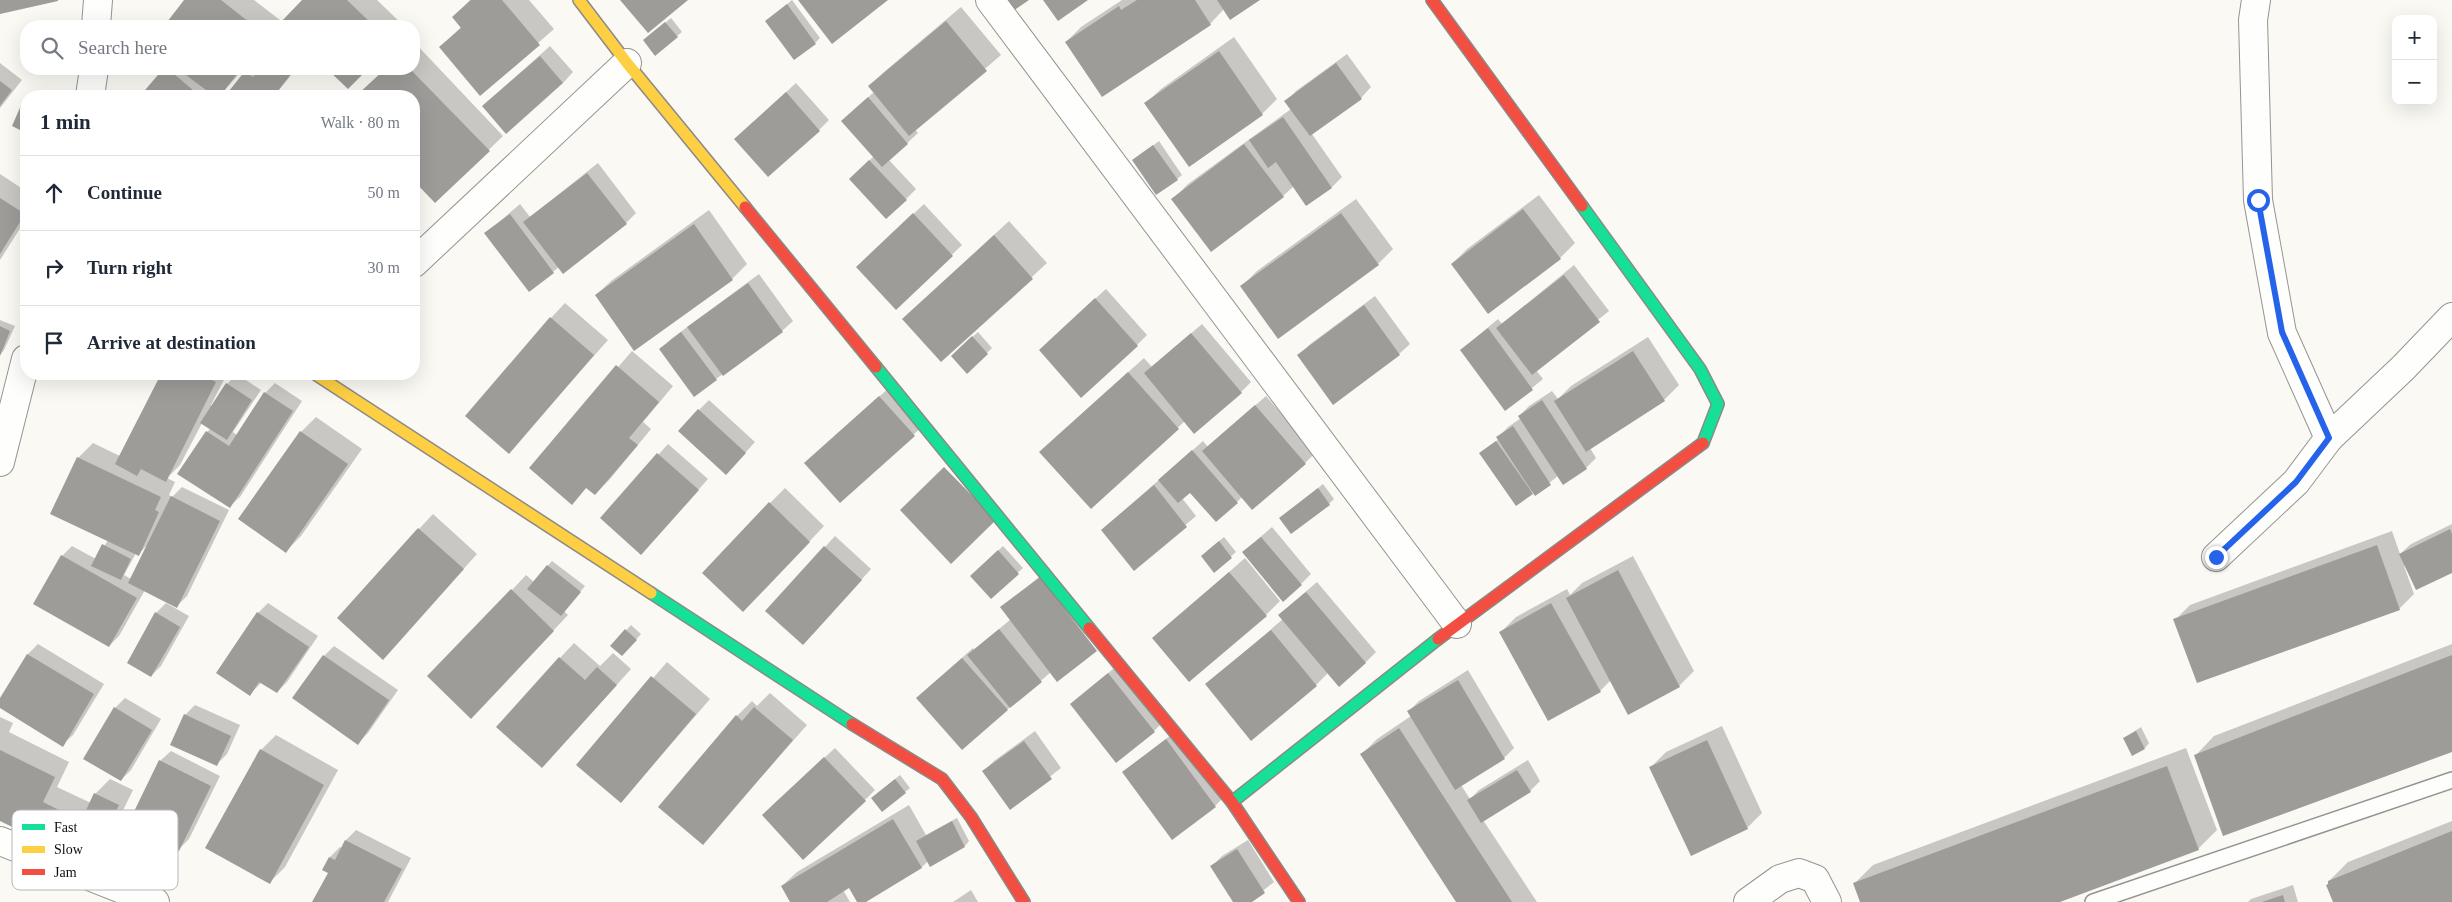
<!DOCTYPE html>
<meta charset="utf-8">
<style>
:root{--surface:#fff;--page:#f2f2f3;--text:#1f2937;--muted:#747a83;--line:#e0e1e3}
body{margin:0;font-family:Georgia,serif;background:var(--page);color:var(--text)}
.controls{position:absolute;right:15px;top:15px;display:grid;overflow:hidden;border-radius:10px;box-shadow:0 5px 20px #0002}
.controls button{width:45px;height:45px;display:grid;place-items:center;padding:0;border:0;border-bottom:1px solid var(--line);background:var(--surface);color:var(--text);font:25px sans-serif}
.stop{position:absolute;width:15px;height:15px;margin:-11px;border:4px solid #2563eb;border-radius:50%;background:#fff}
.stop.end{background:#2563eb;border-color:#fff;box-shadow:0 1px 5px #0008}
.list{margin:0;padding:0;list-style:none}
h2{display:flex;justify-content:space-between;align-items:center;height:65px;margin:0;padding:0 20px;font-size:21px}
h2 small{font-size:16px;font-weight:400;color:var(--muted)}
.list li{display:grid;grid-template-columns:32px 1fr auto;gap:15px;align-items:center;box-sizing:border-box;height:75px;padding:0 20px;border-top:1px solid var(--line)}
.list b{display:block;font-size:19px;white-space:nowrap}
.list em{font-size:16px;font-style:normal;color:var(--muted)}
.icon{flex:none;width:28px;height:28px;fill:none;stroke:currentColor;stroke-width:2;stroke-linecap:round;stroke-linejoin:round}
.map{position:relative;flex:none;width:2452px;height:902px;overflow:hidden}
.search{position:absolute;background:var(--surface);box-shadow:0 5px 20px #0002;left:20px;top:20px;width:400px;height:55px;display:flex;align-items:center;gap:12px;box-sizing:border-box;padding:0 18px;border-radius:20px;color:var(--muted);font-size:19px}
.panel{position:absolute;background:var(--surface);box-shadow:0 5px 20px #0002;left:20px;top:90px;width:400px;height:290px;border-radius:20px}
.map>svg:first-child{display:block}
.shadow{fill:#0003;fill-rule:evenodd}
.building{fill:#9e9c99}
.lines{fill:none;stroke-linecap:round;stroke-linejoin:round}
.lane-casing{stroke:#949492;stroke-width:18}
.street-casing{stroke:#949492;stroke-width:30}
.fast-casing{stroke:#8b8a88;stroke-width:14}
.slow-casing{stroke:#8b8a88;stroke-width:14}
.jam-casing{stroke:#8b8a88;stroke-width:14}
.lane{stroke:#fefefd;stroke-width:15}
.street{stroke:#fefefd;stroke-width:28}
.fast{stroke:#16e098;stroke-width:11}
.slow{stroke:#ffcf43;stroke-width:11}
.jam{stroke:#f24e42;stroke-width:11}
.route{stroke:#2563eb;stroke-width:6}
.key{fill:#fff;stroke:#b7b7b7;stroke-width:1}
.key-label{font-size:14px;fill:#0e0e0e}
</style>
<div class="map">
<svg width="2452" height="902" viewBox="0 0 2452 902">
<rect width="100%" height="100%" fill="#faf9f4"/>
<g class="shadow">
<polygon points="186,0 254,0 280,20 275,26 166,26"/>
<polygon points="303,0 377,0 404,26 285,26 281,23"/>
<polygon points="470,0 529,0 554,29 480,94 441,47 461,27 453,17"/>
<polygon points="792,0 820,38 815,43 767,21"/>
<polygon points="1122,0 1258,0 1224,9 1210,24 1066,42 1081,27"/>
<polygon points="961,7 1001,55 915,129 918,133 889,160 916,189 906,199 851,179 874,156 853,111 874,92 870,86 884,72"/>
<polygon points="671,18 682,32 677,36 650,35"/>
<polygon points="1234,37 1277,99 1262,114 1189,165 1146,103 1161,89"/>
<polygon points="414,42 503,136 435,202 414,179 414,96 357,96 386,69 414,69"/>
<polygon points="550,46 573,72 563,83 483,106"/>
<polygon points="1347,54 1371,87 1361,98 1312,134 1342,177 1332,187 1307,205 1294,186 1283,196 1173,199 1188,184 1291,109 1286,102 1296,91"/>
<polygon points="0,63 22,80 0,108"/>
<polygon points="165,69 243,69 225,90 229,93 249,69 296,69 274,96 142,96"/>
<polygon points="796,83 829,120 819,130 746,129"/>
<polygon points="1159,141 1182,175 1177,179 1134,160"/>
<polygon points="598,163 636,213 626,223 559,267 530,290 486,233 520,204 530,217"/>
<polygon points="0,174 26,191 26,219 0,260"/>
<polygon points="1539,195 1575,243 1560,258 1452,264 1467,249"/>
<polygon points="1356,199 1393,249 1378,264 1242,286 1257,271"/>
<polygon points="924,204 962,245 897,308 868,257"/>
<polygon points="709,210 747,264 732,279 596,295 611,281"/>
<polygon points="1009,221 1047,263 941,361 903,319"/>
<polygon points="1574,265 1609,311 1536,370 1543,379 1505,410 1461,350 1498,319 1502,324"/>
<polygon points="759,274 793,321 782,331 716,379 661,349 671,339"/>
<polygon points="1106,289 1147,335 1137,345 1050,340"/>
<polygon points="1375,296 1410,344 1399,354 1334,403 1299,355 1309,345"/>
<polygon points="565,303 608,340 509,452 551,318"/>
<polygon points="0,320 15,326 4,350 0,355"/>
<polygon points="1202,324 1251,382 1241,392 1185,421 1091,507 1056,437 1144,358 1152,367"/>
<polygon points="978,332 992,348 967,372 957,351"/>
<polygon points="1648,337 1679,385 1664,400 1590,448 1596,458 1586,468 1558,476 1535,494 1480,453 1499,439 1498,437 1508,427 1521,418 1519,416 1529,406 1552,391 1558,399 1571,386"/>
<polygon points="632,351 673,386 643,422 651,429 610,479 595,494 587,487 572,503 531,468"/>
<path d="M162,374H227L211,405L213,406L227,384L237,374L261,390L233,432L237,435L265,393L275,383L302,401L240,497L229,507L207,432L211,428L202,423L180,465L167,478L175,482L169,495L172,497L182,487L229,510L187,596L177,606L145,590L119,636L109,646L62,556L72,546L96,559L108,540L78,458L93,443L120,456ZM147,545L131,579L124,575L136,553L138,555Z"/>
<polygon points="890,387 924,425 840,501 816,453"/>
<polygon points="1266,396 1315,453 1305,463 1242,497 1237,502 1190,491 1182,498 1196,516 1134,569 1102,530 1203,441 1208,447"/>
<polygon points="709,400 755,442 726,474 699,410"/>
<polygon points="316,417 362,449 301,536 286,551 301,432"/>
<polygon points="668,444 708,479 651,543 602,517"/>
<polygon points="1323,484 1334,499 1329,504 1280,518"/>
<polygon points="785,488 824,526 758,596 770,503"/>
<polygon points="433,514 477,554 383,658 419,529"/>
<polygon points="2452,524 2452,572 2404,566 2414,594 2399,609 2175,620 2190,605 2392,531 2400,554 2411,544"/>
<polygon points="1272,527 1311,574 1301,584 1243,552"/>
<polygon points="835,536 871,569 813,634 767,611"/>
<polygon points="1224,537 1236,552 1214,571 1207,551"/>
<polygon points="1003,546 1023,568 991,597 972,576"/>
<polygon points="1633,556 1694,671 1679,686 1629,713 1611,680 1600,691 1501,632 1516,617 1567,589 1570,595 1582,583"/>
<polygon points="1245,558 1280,601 1266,615 1154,638"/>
<polygon points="552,561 585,586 564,611 568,615 486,702 512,590 526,575 534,582"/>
<polygon points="1050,568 1051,672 962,748 928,688 973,648 974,650 1011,619 1002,608"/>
<polygon points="1317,582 1376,652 1366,662 1339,685 1328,673 1316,685 1207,684 1283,619 1290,605"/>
<polygon points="166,603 189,616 161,666 151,676 156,613"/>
<polygon points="268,603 318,636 287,682 277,692 262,682 250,694 258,613"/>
<polygon points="631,625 641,634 627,650 612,646"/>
<polygon points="574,643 600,666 613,653 631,669 556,752 560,658"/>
<polygon points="38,644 104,684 73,735 62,745 0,707 0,700 28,654"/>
<polygon points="2452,644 2452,751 2196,755 2214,736"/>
<polygon points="334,646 398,690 368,733 358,743 324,656"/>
<polygon points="667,662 710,699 621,802 578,765"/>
<polygon points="1119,664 1164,721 1154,731 1071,704"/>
<polygon points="1468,670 1514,748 1504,758 1461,785 1470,799 1479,790 1528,760 1540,781 1530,791 1483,820 1537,902 1458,902 1362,754 1377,739 1411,716 1409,711 1419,701"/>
<polygon points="770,693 807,725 703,843 659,807 737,716 752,701 757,706"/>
<polygon points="125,698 161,719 131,770 121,780 115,708"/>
<polygon points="195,705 240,725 227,754 216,765 185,715"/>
<polygon points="0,717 13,723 9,732 69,762 57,787 91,803 95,794 110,779 133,790 104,849 90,864 0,820"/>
<polygon points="1722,726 1762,813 1747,828 1651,767 1666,752"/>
<polygon points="2141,727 2149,743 2145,748 2124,738"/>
<polygon points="1177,730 1225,796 1215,806 1124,772"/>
<polygon points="1035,731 1061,768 1010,808 984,771 994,761"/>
<polygon points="276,735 338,770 285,867 270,882 261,750"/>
<polygon points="835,748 875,790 865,800 774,804"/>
<polygon points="2186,748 2217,830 2198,849 2057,902 1861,902 1854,884 1873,865"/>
<polygon points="171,751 220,776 189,839 178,850 160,761"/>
<polygon points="900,775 910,788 905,792 878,793"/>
<polygon points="909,805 926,835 957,818 969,841 965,846 928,861 922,867 864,902 859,902 850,886 843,890 850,902 791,902 782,886 797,872"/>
<polygon points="2452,821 2452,902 2334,902 2329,881 2348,862"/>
<polygon points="356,830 411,858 388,902 314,902 329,872 330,857 340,847 342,848 346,840"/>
<polygon points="1248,840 1274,882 1249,902 1235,902 1212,866 1222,856"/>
<polygon points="2293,885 2298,902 2248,902 2251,899"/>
<polygon points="971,890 978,902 953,902"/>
</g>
<g class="building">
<polygon points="0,0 58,0 58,1 0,14"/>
<polygon points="184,0 221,0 254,26 164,26"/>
<polygon points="302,0 347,0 374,26 283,26 280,23"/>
<polygon points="471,0 502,0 540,45 480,96 439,47 461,28 452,17"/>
<polygon points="620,0 688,0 648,33"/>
<polygon points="798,0 888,0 832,44"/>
<polygon points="1005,0 1029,0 1013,11"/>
<polygon points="1043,0 1088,0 1058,21"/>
<polygon points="1137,0 1195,0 1211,25 1102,97 1065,42 1119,6 1121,10"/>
<polygon points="1217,0 1260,0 1230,20"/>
<polygon points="787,4 816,44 794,60 765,21"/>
<polygon points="946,21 987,71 909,136 868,86"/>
<polygon points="665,22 678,37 655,56 643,40"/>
<polygon points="1219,51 1263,115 1189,167 1144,103"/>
<polygon points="540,56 563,83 506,134 482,106"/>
<polygon points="1336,63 1362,99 1310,136 1284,101"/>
<polygon points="163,69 168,69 200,96 140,96"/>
<polygon points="178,69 241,69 220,96 214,96"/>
<polygon points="260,69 295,69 274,96 225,96 245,71 253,77"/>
<polygon points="327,69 368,69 348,89"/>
<polygon points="385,69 410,69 490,151 435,203 414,181 414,96 356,96"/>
<polygon points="0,81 12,90 0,106"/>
<polygon points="786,92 820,131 768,177 734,139"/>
<polygon points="868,97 908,144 882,167 841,121"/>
<polygon points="22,103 26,104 26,133 12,126"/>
<polygon points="1283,117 1332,188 1306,206 1276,162 1268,168 1249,140"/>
<polygon points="1244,144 1284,197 1211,252 1171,199"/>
<polygon points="1153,145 1178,180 1156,195 1132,160"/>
<polygon points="869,160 907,200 886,219 849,179"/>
<polygon points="587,173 627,224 563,274 523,222"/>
<polygon points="0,198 25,214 0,254"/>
<polygon points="1523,209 1561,259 1488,314 1451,264"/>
<polygon points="913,213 953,256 896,310 856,267"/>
<polygon points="1341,213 1379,265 1278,339 1240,286"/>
<polygon points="510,214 554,273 529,292 484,233"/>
<polygon points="694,224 733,280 634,351 595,295"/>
<polygon points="994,235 1033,279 941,362 902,319"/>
<polygon points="1564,275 1600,322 1532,375 1496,328"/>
<polygon points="748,283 783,332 723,376 687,327"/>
<polygon points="1095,298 1138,346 1081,398 1039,350"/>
<polygon points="1364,305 1400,355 1333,405 1297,355"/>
<polygon points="550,317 594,355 509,454 465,416"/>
<polygon points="0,326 10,331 0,356"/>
<polygon points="1488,328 1533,390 1505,411 1460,350"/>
<polygon points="681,332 717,380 694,397 659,349"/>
<polygon points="1191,333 1242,393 1194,434 1144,373"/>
<polygon points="972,336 988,354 967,374 951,356"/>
<polygon points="1633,351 1665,401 1586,452 1554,401"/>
<polygon points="616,365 659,402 629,438 638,445 595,495 586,488 572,505 529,468"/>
<polygon points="1128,372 1179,429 1091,509 1039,452"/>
<polygon points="161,374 200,374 216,382 166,482 141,469 137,476 115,464"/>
<polygon points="226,383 252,400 227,440 200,423"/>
<polygon points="264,392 293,411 230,508 177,474 206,431 229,446"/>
<polygon points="879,396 915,436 840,503 804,463"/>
<polygon points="1542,400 1587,469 1563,485 1518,416"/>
<polygon points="1255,405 1306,464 1252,510 1202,451"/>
<polygon points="698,409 746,453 726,475 678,431"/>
<polygon points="1513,426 1551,485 1535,496 1496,437"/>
<polygon points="300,431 348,464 286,553 238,519"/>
<polygon points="1496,441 1533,494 1516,506 1479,453"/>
<polygon points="1192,450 1238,503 1216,522 1190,493 1178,503 1158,480"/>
<polygon points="657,453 699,490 641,555 600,518"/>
<polygon points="77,457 161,497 155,510 159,512 139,556 50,514"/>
<polygon points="944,467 996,520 951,564 900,510"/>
<polygon points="1154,485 1187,527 1134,571 1101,530"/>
<polygon points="1318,488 1330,505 1291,534 1279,518"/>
<polygon points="171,496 220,521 177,608 128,583"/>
<polygon points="769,502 810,542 743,612 702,573"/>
<polygon points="418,528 464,569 383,660 337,618"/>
<polygon points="2450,529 2452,534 2452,573 2416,590 2399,554"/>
<polygon points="1261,537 1302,585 1283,602 1242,552"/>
<polygon points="1219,541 1232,558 1214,573 1201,556"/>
<polygon points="102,544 131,559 121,580 91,566"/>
<polygon points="2377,545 2400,610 2197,683 2173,619"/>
<polygon points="824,546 862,580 803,645 765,611"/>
<polygon points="998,550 1019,574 991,599 970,576"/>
<polygon points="61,555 137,598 109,647 33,604"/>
<polygon points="547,565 581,592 561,616 527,589"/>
<polygon points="1618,570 1680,687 1628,715 1566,598"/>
<polygon points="1229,572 1267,616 1189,682 1152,638"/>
<polygon points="1040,577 1097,651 1057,682 1000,607"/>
<polygon points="511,589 554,631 471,719 427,676"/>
<polygon points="1306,592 1366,663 1339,687 1278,615"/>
<polygon points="1551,603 1601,692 1548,721 1499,632"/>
<polygon points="155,612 180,627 151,677 127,663"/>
<polygon points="257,612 309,647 277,693 259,682 250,696 216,673"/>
<polygon points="625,629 637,640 622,656 610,646"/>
<polygon points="999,629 1042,682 1010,708 967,655"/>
<polygon points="1271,630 1317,686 1251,741 1205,684"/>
<polygon points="27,654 94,694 63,747 0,708 0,698"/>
<polygon points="323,655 389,700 358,745 292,698"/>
<polygon points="2452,655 2452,752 2223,836 2194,755"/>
<polygon points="559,657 585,680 597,667 617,685 542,768 496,727"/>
<polygon points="962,658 1008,710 962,750 916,698"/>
<polygon points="1108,673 1155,732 1116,763 1070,704"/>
<polygon points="651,676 696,714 621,803 576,765"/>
<polygon points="1458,680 1505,759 1455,790 1407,711"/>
<polygon points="114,707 152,730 121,781 83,759"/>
<polygon points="754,707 793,740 703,845 658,807 736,715 742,721"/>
<polygon points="184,714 231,736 217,766 170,745"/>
<polygon points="1399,728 1512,902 1456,902 1360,754"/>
<polygon points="2136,731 2145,749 2132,756 2123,738"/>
<polygon points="1166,739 1216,807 1172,840 1122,772"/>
<polygon points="1707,740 1748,829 1691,856 1649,767"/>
<polygon points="1024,741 1052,779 1010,810 982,771"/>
<polygon points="260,749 324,785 270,884 205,848"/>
<polygon points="0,750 55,777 43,802 81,821 94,793 119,805 90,865 0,821"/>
<polygon points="824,757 866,801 803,860 762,815"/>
<polygon points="159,760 211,786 179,851 127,826"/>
<polygon points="2167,766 2199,850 2060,902 1860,902 1853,883"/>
<polygon points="1517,770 1531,792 1481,823 1467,800"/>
<polygon points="895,779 906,793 882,812 871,798"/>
<polygon points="893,819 922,868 866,902 857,902 849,888 827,902 790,902 781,886"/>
<polygon points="952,821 965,847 930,867 916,841"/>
<polygon points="2452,831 2452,902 2333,902 2326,885 2328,884 2328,881"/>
<polygon points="345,840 402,869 384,902 312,902 328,873 322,870 329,857 335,860"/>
<polygon points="1237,849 1265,893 1252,902 1233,902 1210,866"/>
<polygon points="2283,895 2285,902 2262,902"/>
</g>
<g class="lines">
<g class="lane-casing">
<polyline id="lane" points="2093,902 2452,780"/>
</g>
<g class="street-casing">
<g id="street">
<polyline points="990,0 1457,624"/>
<polyline points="96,26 98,0"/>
<polyline points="90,96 94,69"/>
<polyline points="414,263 627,63"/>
<polyline points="2329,438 2403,368 2452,317"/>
<polyline points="0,462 26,359"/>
<polyline points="2216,557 2296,482 2329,438 2282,333 2258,200 2253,20 2256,0"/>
<polyline points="0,841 155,902"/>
<polyline points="1748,902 1780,879 1799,873 1815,879 1827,902"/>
</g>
</g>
<g class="fast-casing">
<g id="fast">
<polyline points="1582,206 1700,369 1718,404 1703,443"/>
<polyline points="876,367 1089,628"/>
<polyline points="651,593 852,724"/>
<polyline points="1232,802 1438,639"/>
</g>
</g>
<g class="slow-casing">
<g id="slow">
<polyline points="579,0 627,63 745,207"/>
<polyline points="315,374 651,593"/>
</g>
</g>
<g class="jam-casing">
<g id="jam">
<polyline points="1432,0 1582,206"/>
<polyline points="745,207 876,367"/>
<polyline points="1089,628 1232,802 1299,902"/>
<polyline points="1438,639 1703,443"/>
<polyline points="852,724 942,779 971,817 1024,902"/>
</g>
</g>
<use href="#lane" class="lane"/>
<use href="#street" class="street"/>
<use href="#fast" class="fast"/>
<use href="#slow" class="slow"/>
<use href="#jam" class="jam"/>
</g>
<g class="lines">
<polyline class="route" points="2216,557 2296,482 2329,438 2282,332 2258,200"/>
</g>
<rect x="12" y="810" width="166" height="80" rx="8" class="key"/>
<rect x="22" y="824" width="23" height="6" fill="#16e098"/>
<rect x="22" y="846" width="23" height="7" fill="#ffcf43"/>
<rect x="22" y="869" width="23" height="6" fill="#f24e42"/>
<g class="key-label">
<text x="54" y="832">Fast</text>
<text x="54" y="854">Slow</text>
<text x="54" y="877">Jam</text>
</g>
</svg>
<div class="controls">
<button>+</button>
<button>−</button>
</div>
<div class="stop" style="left:2258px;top:200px"></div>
<div class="stop end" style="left:2216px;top:557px"></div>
<div class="search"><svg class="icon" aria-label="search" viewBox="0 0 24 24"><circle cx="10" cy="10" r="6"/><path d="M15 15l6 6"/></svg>Search here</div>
<section class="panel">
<h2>1 min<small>Walk · 80 m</small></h2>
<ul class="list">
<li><svg class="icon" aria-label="ahead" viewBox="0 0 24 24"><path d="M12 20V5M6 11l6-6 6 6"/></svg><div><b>Continue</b></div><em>50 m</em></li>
<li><svg class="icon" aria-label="right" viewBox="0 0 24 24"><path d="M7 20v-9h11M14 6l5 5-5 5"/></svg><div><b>Turn right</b></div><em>30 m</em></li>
<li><svg class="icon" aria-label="arrive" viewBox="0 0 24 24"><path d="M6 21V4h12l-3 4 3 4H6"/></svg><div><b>Arrive at destination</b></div></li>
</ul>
</section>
</div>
